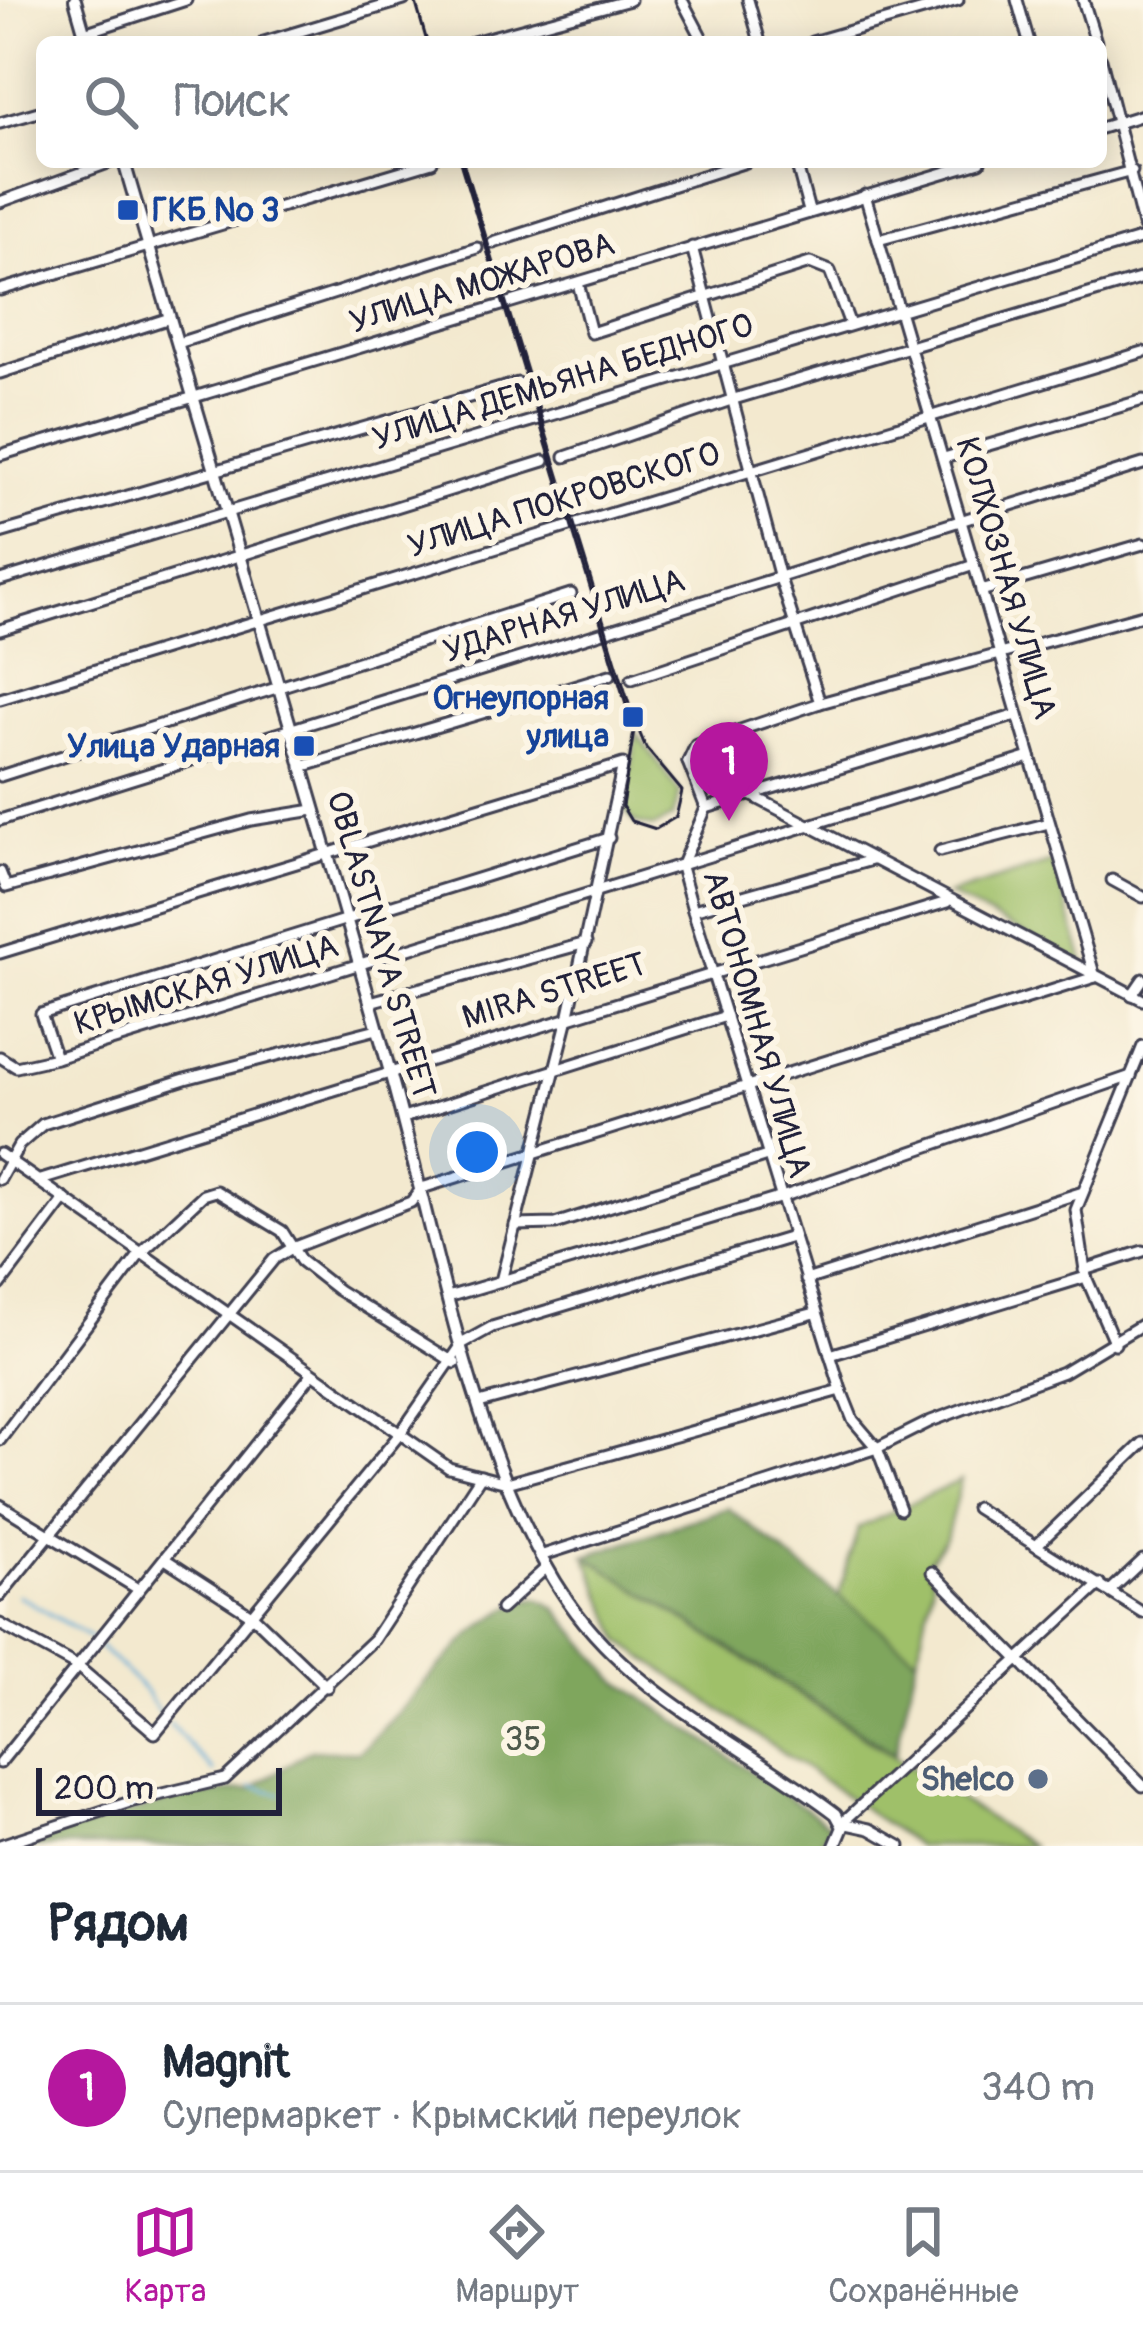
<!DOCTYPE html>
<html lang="ru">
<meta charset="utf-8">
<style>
:root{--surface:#fff;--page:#f2f2f3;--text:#1f2937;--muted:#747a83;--line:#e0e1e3;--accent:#b5179e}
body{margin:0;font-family:Pangolin,sans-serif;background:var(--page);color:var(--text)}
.scale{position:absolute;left:36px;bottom:30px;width:246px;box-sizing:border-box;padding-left:12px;border:6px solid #22223b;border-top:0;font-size:33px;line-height:42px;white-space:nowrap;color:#22223b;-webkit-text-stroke:9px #fcf5e5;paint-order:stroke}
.you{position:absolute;left:477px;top:1152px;width:42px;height:42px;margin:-30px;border:9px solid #fff;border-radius:50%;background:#1a73e8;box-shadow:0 0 0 18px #1a73e833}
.badge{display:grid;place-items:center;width:78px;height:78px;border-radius:50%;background:var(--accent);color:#fff;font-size:39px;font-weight:700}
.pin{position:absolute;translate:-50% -99px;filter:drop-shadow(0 3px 6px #0008)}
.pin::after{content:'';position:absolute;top:63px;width:42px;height:36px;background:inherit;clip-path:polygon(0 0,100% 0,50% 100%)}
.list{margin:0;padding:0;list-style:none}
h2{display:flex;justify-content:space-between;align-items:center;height:156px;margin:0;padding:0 48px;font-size:51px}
h2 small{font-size:39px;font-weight:400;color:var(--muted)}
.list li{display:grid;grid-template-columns:78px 1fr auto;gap:36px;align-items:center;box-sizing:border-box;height:168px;padding:0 48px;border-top:3px solid var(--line)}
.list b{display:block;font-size:45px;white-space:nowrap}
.list p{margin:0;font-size:39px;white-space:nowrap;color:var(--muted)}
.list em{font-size:39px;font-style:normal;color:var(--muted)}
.icon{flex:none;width:66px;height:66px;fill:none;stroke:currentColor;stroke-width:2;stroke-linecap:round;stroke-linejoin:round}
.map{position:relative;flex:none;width:1143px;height:1846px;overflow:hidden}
.search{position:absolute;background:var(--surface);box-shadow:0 6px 30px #0003;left:36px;right:36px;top:36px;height:132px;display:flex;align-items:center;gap:30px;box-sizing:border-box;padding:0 42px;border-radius:18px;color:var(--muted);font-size:45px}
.sheet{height:324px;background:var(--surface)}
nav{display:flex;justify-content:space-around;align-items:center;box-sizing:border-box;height:168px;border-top:3px solid var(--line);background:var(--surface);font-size:33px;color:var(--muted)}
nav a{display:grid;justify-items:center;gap:6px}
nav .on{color:var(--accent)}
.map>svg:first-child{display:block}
.green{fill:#9fc069;stroke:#607152;stroke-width:3}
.forest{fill:#7fa65d;stroke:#50644c;stroke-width:3}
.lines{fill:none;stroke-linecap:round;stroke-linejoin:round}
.stream{stroke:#5fabd8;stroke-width:3}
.minor-casing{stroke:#414051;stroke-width:15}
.major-casing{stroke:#414051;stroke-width:16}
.minor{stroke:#fff;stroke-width:9}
.major{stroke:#fff;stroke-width:10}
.tram{stroke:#22223b;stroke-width:3}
.transit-dot{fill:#1a4fb4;stroke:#fcf5e5;stroke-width:4.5}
.service-dot{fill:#5c6f8a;stroke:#fcf5e5;stroke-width:4.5}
.labels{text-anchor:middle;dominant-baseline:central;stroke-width:12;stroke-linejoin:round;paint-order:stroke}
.transit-label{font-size:33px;font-weight:bold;fill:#164399;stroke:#fcf5e5;text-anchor:end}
.street-label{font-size:33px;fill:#22223b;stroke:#fcf5e5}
.park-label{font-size:33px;fill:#4e594b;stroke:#fcf5e5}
.service-label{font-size:33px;font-weight:bold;fill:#4e5e75;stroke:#fcf5e5;text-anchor:end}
</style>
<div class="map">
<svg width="1143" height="1846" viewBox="0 0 1143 1846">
<rect width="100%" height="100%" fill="#fcf5e5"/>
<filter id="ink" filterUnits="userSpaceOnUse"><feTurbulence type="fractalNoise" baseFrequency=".00833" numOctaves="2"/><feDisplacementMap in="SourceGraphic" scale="24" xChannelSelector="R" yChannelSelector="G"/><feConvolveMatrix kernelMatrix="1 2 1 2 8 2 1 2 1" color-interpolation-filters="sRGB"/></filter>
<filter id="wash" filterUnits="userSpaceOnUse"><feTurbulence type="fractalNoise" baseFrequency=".004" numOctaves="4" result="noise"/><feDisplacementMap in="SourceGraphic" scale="48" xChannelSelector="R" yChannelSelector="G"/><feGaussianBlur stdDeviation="2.7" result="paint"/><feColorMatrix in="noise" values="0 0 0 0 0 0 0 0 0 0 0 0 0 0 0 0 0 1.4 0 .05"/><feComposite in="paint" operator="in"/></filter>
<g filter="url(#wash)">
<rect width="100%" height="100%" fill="#f3e9cf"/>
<g class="green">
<polygon points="637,734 680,793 673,817 654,827 636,823 624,810"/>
<polygon points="1053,862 1085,964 948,895"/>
<polygon points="961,1480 946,1538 930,1559 933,1582 917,1658 838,1598 858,1528"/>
<polygon points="586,1556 1031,1846 918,1846 622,1642"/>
</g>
<g class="forest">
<polygon points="728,1508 917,1658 895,1754 586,1556"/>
<path d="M538,1598L556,1608L614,1678L831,1826L818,1846H21L185,1796L251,1789L310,1750L358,1752C407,1713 473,1607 538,1598Z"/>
</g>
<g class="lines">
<g class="stream">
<polyline points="18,1595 92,1639"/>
<polyline points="99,1646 146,1692 162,1717"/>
<polyline points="170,1724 214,1772"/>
<polyline points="252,1786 280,1794"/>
</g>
</g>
</g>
<g filter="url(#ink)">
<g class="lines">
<g class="minor-casing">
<g id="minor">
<polyline points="682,0 704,42"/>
<polyline points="748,0 760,42"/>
<polyline points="1017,0 1029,42"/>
<polyline points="1083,0 1096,42"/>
<polyline points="84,33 186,0"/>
<polyline points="264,42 404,0"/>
<polyline points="473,42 630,0"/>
<polyline points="812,42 958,0"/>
<polyline points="1101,59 1143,225"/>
<polyline points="0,123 42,111"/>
<polyline points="1101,128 1143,115"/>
<polyline points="796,162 809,211"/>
<polyline points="865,195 1095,977"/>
<polyline points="0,202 111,162"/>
<polyline points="878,240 1132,171"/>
<polyline points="493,243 746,162"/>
<polyline points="692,247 780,578 820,703"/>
<polyline points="578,283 591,333 810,263 830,271 849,322"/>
<polyline points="0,290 432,162"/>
<polyline points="178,343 477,248"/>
<polyline points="0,373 170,318"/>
<polyline points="0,455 980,162"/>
<polyline points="565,457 734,399 1143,278"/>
<polyline points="944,458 1143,400"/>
<polyline points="0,533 518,383"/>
<polyline points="0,580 1143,238"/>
<polyline points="981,591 1143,544"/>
<polyline points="0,630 544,461"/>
<polyline points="632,679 974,565"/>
<polyline points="0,699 1143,352"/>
<polyline points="688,762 706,808 681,867 693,910 841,1390 853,1420 877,1448 900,1509"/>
<polyline points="688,762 1143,1000"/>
<polyline points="688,762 696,745 820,703 1143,615"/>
<polyline points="301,767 610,675"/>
<polyline points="0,776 571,594"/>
<polyline points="706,808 1017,715"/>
<polyline points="0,820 1143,464"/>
<polyline points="940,851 1049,823"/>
<polyline points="0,872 6,887 251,820 314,810"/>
<polyline points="1112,880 1143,897"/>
<polyline points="693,910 872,860"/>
<polyline points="0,953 623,764 569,1014 501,1281"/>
<polyline points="1132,995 1143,979"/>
<polyline points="370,1002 586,943"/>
<polyline points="0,1057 16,1067 56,1058 1030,757"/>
<polyline points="56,1058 41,1014 609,838"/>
<polyline points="403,1118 726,1016"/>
<polyline points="0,1154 449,1468 507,1483 841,1390"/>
<polyline points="0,1179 19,1145 43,1124 185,1079 377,1029"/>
<polyline points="41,1180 947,902"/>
<polyline points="515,1225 555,1224 767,1156"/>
<polyline points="1084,1270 1143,1251"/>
<polyline points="806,1280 1083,1192"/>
<polyline points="0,1285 65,1199"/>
<polyline points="451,1296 779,1198 1131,1076"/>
<polyline points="1115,1344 1086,1277 1076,1210 1143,1046"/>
<polyline points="830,1355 1086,1277"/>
<polyline points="479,1403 815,1313"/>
<polyline points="0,1440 140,1254 203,1195 216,1191 282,1231 301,1261 338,1290 455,1363"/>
<polyline points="0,1505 138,1589"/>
<polyline points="976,1508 1143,1613"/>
<polyline points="1037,1545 1143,1443"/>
<polyline points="540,1556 877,1448 931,1421 1063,1372 1143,1324"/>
<polyline points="165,1559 253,1616 327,1687"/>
<polyline points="932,1572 1143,1786"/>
<polyline points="1111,1590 1143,1560"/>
<polyline points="0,1596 274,1259 292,1248 411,1202 422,1188 1095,977"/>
<polyline points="501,1609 547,1567"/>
<polyline points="0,1624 77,1666 155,1733 399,1435 463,1343 492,1327 792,1237"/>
<polyline points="0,1763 312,1374"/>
<polyline points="842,1823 1100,1584"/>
<polyline points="842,1823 870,1829 900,1846"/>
<polyline points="0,1845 133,1801 225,1779 374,1639 481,1476"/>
</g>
</g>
<g class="major-casing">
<g id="major">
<polyline points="75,0 87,42"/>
<path d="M124,162C212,463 303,763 388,1065C435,1230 471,1460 568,1601C634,1697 746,1745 836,1814L843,1827L835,1846"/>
</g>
</g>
<use href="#minor" class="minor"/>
<use href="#major" class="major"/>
<g class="tram">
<polyline points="415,0 427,42"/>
<polyline points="460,162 634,731 622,806 631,821 656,829 676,817 682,791 646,748 633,717 463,162"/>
</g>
</g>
</g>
<g class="transit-dot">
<rect x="116" y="198" width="24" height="24" rx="6"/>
<rect x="621" y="705" width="24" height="24" rx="6"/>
<rect x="292" y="734" width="24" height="24" rx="6"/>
</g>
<circle class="service-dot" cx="1038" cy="1779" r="12"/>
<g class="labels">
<g class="transit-label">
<text x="152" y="210" text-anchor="start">ГКБ № 3</text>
<text x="609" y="698">Огнеупорная<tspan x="609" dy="38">улица</tspan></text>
<text x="280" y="746">Улица Ударная</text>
</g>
<g class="street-label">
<text transform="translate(482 283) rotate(-17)">УЛИЦА МОЖАРОВА</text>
<text transform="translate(563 382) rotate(-17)">УЛИЦА ДЕМЬЯНА БЕДНОГО</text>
<text transform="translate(564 500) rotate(-17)">УЛИЦА ПОКРОВСКОГО</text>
<text transform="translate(1006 578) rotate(74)">КОЛХОЗНАЯ УЛИЦА</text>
<text transform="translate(564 616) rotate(-17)">УДАРНАЯ УЛИЦА</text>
<text transform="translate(381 945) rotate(74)">OBLASTNAYA STREET</text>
<text transform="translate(206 985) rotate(-17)">КРЫМСКАЯ УЛИЦА</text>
<text transform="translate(554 991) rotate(-17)">MIRA STREET</text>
<text transform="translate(757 1024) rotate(74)">АВТОНОМНАЯ УЛИЦА</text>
</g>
<g class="park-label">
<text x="523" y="1739">35</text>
</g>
<g class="service-label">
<text x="1014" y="1779">Shelco</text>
</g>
</g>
</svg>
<div class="scale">200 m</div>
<div class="you"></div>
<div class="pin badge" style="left:729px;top:821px">1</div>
<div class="search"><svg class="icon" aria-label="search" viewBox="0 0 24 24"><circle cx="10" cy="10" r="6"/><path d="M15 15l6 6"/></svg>Поиск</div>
</div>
<section class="sheet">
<h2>Рядом<small></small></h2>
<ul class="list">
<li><span class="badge">1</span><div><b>Magnit</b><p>Супермаркет · Крымский переулок</p></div><em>340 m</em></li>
</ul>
</section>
<nav>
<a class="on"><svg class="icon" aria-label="map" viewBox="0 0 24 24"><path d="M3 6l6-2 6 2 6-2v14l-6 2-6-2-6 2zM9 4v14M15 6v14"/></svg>Карта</a>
<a><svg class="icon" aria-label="directions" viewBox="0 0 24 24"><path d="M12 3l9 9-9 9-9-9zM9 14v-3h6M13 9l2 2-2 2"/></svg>Маршрут</a>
<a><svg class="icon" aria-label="saved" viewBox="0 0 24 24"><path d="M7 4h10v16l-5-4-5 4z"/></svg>Сохранённые</a>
</nav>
